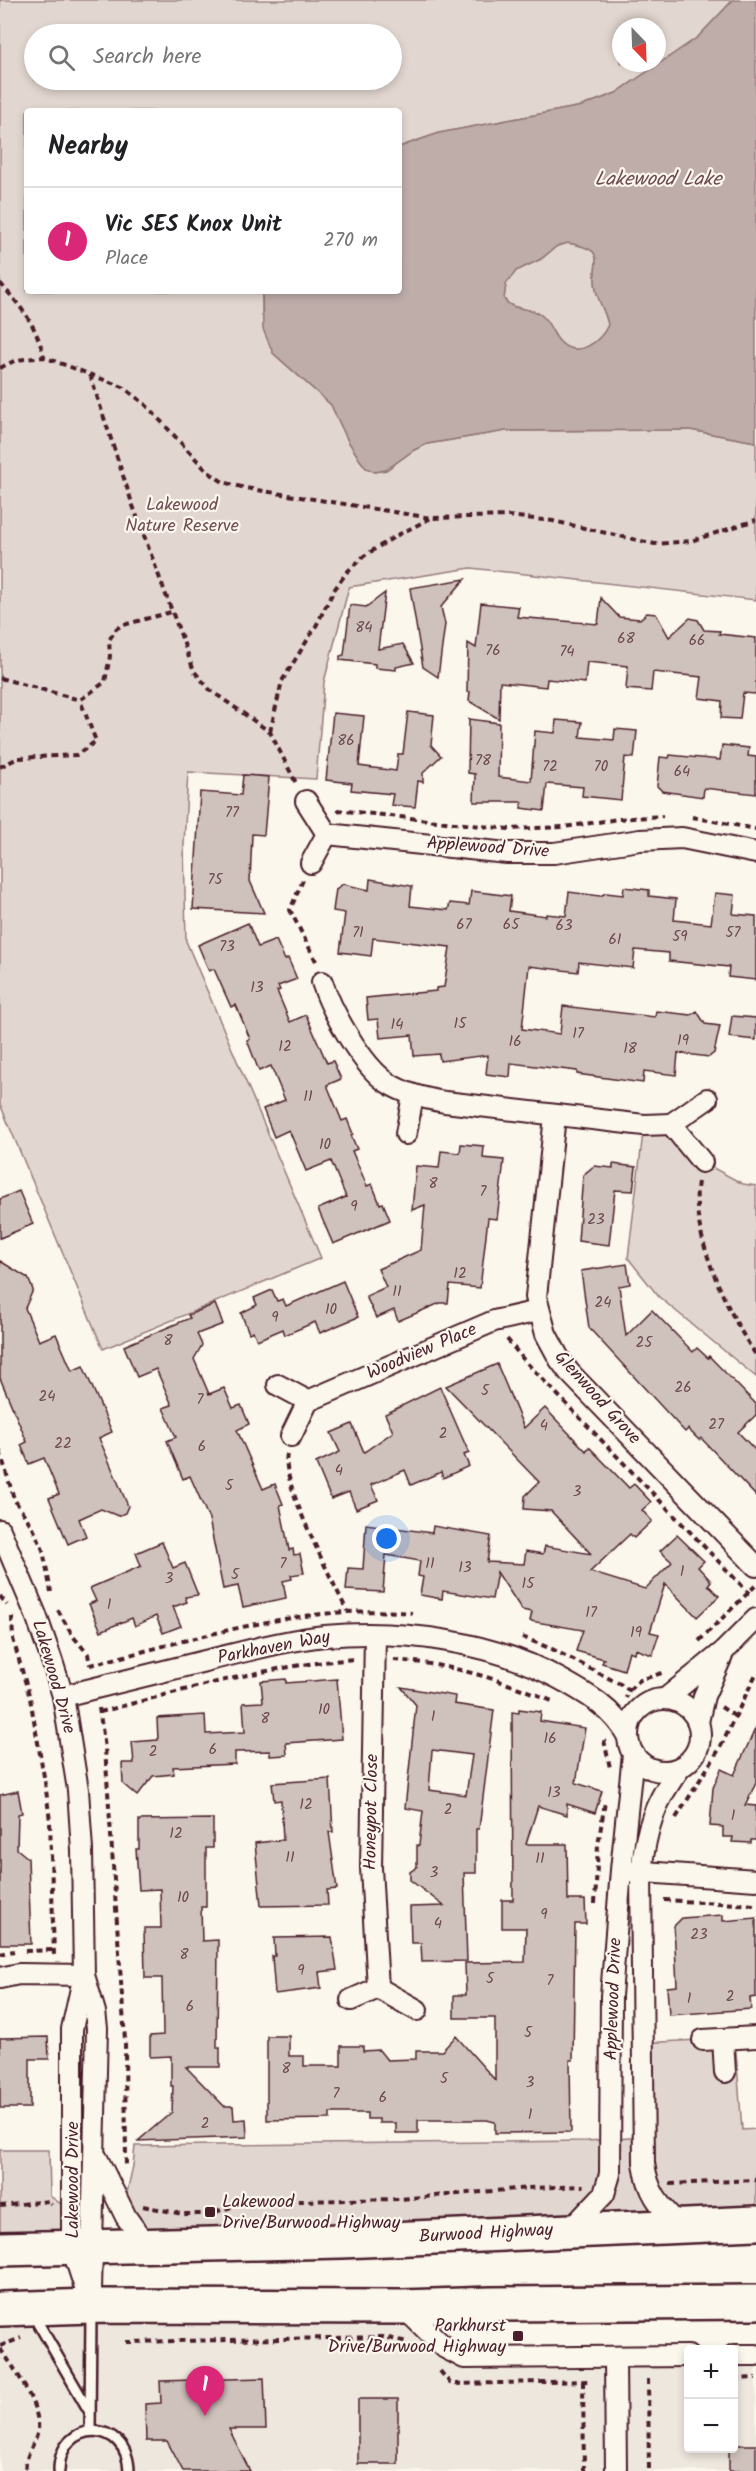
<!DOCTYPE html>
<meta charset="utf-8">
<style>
:root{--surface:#fff;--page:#f2f2f2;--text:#202124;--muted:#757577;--line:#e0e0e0;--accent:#db2777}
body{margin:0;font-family:Kalam,sans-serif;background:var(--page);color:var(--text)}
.controls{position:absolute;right:18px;bottom:18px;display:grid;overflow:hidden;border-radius:6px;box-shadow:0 3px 9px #0003}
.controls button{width:54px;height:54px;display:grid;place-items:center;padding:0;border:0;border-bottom:2px solid var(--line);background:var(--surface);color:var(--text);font:30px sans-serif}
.compass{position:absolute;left:612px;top:18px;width:54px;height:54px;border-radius:50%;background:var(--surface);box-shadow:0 3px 9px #0003;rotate:157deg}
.you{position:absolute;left:387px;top:1539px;width:21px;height:21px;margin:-15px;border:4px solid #fff;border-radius:50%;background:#1a73e8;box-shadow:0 0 0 9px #1a73e833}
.badge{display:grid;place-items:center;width:39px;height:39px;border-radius:50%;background:var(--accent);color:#fff;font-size:20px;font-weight:700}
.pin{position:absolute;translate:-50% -50px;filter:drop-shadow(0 2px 3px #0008)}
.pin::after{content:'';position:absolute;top:32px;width:21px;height:18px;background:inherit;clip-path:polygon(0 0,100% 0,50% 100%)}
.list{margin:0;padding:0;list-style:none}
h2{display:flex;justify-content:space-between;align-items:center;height:78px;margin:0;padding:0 24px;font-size:26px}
h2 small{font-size:20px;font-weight:400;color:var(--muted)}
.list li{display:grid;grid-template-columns:39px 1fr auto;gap:18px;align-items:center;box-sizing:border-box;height:108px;padding:0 24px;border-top:2px solid var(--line)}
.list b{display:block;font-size:22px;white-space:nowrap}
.list p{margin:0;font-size:20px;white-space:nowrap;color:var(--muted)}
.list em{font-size:20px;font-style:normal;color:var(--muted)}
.icon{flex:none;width:33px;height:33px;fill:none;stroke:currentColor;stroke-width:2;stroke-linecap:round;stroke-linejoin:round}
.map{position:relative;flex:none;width:756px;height:2471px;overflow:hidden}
.search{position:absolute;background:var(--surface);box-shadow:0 3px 9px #0003;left:24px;top:24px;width:378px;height:66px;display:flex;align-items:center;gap:15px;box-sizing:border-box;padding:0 21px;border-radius:33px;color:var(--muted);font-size:22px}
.panel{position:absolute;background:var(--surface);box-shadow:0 3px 9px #0003;left:24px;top:108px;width:378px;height:186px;border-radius:6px}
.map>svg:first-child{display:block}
.built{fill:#eee7de}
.green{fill:#e2d7d0;stroke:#967b7e;stroke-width:1.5;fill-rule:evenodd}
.water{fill:#bfadaa;stroke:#907477;stroke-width:1.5;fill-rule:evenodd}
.building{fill:#cfc2bc;stroke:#4a1f2b;stroke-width:1.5;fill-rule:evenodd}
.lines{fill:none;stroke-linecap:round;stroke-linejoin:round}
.lane-casing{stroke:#4a1f2b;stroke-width:14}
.street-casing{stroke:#4a1f2b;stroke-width:24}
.highway-casing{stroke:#4a1f2b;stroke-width:38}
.path{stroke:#4a1f2b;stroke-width:4;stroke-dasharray:6 4.5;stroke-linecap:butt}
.lane{stroke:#fbf7ec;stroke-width:9}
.street{stroke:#fbf7ec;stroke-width:20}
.highway{stroke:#fbf7ec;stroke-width:33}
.poi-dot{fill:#4a1f2b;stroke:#fbf7ec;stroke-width:2}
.labels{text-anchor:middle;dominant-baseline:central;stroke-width:4.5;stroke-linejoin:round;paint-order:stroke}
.number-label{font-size:15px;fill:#6b484f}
.park-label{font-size:18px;fill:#704d54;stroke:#fbf7ec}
.street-label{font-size:18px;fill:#4a1f2b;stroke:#fbf7ec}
.poi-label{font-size:18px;fill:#4a1f2b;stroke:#fbf7ec;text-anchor:start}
.water-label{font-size:20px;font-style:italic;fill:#6d4a51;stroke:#fbf7ec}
</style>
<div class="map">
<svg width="756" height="2471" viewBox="0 0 756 2471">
<rect width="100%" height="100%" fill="#fbf7ec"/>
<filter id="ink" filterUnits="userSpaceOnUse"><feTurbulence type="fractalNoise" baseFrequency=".0167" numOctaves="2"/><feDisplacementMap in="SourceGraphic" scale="12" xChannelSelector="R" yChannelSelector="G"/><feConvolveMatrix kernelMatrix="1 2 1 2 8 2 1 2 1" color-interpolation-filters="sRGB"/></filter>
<g filter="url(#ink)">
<polygon class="built" points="403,2307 445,2348 688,2356 688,2448 734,2448 734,2355 756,2355 756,2471 0,2471 0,2309"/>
<g class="green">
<path d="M0,0H733L698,37L616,93L582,106L439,133L399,147V111H27V291H262V315L273,353L331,405L348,441L360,460L366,468L375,472L386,470L414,450L427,444L506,431L690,430L756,442V600L471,568L349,587L324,682L316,779L188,772L184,844L186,941L321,1258L103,1349L0,1104ZM621,27H657V63H621ZM34,34H392V80H34Z"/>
<path d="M568,243C611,251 590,259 596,289C598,302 606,312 608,325C601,342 577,359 560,342C552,334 550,322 541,315C529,306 513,312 504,299L506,284L516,271L541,259L557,246Z"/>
<polygon points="671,1124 702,1162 743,1184 756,1186 756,1377 659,1297 628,1258 644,1125"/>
<polygon points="735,2038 742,2130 756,2129 756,2223 146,2245 123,2210 133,2166 135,2146 587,2141 644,2137 643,2043"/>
<polygon points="0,2150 49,2150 50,2196 72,2212 72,2248 0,2236"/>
</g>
<path class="water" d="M733,0H756V442L690,430L506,431L427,444L414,450L386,470L375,472L366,468L360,460L348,441L331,405L273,353L263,329L262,291H399V147L439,133L582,106L616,93L698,37ZM568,243C611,251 590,259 596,289C598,302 606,312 608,325C601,342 577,359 560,342C552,334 550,322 541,315C529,306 513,312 504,299L506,284L516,271L541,259L557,246Z"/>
<g class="building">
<polygon points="465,579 441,607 445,624 438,677 423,667 410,588"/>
<polygon points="385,593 378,649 403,644 414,663 396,667 396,670 375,668 375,664 340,660 340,656 344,655 350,605 366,607"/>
<polygon points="601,598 619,617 640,619 647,613 656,614 669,637 690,618 698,620 704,630 720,631 719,634 756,638 756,694 743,693 740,719 721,718 722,701 699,698 702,677 653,672 651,691 626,689 628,666 587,662 585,683 547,679 546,687 500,682 499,719 469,701 470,692 467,692 468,643 476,648 481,603 519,607 517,617 598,624"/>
<polygon points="408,712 434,715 431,745 441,756 423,773 423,782 418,781 415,807 391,805 393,794 351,790 352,783 326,780 333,713 364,716 359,766 396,771 398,754 403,754"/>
<polygon points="469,719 499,723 498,777 531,781 535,731 555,733 556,720 582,722 580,737 614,740 615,729 637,731 634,758 625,757 621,800 582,796 583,787 547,784 544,811 521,808 522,802 474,802 475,774 468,773"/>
<polygon points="722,745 749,748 748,756 756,757 756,794 704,788 703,797 662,791 657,786 660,757 669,758 670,755 720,760"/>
<polygon points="243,775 269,777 264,835 252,834 250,881 264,913 193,909 200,792 241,795"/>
<polygon points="370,879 412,886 410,906 448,910 450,903 469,905 471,891 511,896 509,911 546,916 546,914 566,916 569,892 600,896 606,893 623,895 624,887 649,890 649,896 676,899 674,920 711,924 715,893 735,895 733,914 756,916 756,980 728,977 729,967 669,961 669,953 635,950 633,968 579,962 578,972 529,966 522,1029 560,1034 563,1006 655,1017 656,1011 691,1015 697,1011 705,1024 720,1026 714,1053 709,1057 678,1053 676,1075 644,1071 643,1083 577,1074 577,1071 511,1063 510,1077 486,1074 488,1055 440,1061 439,1054 414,1056 412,1035 380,1038 378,1019 368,1020 366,998 436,991 436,988 444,987 450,947 373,938 371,956 340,952 345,913 333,911 336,889 343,884 369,890"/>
<polygon points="248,923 258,947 276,940 285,960 288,958 297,979 278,986 280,990 277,991 290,1022 306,1015 327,1063 333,1061 341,1079 327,1085 342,1121 347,1119 353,1134 351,1135 357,1149 352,1151 367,1186 372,1184 380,1204 383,1203 390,1220 333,1244 318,1209 346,1197 331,1161 306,1171 289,1130 274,1137 263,1109 285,1100 271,1066 259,1071 247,1040 250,1039 236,1005 231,1007 214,969 209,971 198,945"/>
<polygon points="732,1016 756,1018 756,1040 729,1037"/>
<polygon points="461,1144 484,1146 483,1158 504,1160 497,1219 488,1218 480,1288 450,1285 448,1303 440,1303 398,1321 394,1310 376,1318 366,1296 386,1287 378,1269 421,1250 425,1205 412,1210 416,1166 439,1168 441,1151 460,1153"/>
<polygon points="613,1164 636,1167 633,1191 615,1190 609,1245 578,1241 583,1175 594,1166 613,1168"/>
<polygon points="19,1191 33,1224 0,1238 0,1199"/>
<polygon points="0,1261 28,1278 33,1290 25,1308 39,1341 56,1334 72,1371 83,1366 112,1432 99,1438 128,1506 125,1513 118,1516 101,1509 79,1519 86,1536 68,1544 49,1498 59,1494 44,1458 29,1464 21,1445 27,1442 0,1378"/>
<polygon points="627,1264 630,1284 619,1286 626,1336 652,1310 693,1352 697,1348 708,1358 709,1356 756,1404 756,1415 738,1432 756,1451 756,1496 701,1438 699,1440 688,1429 685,1432 589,1328 581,1271"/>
<polygon points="343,1281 358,1317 320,1333 315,1322 285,1335 283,1329 257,1340 253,1331 249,1333 241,1313 257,1305 254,1298 272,1290 277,1301 283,1299 286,1306"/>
<polygon points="215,1304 223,1324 197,1334 202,1345 194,1359 209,1394 224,1388 233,1408 241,1405 249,1424 237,1430 263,1489 275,1484 283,1504 280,1505 289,1550 293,1549 294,1555 300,1554 304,1573 291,1575 292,1579 283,1581 286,1598 243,1607 238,1586 223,1589 209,1519 190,1476 183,1479 167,1441 176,1437 163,1408 172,1405 156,1369 137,1377 124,1346 190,1318 188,1315"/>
<polygon points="497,1364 524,1428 545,1408 586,1451 589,1447 629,1488 634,1484 651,1502 642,1510 652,1521 634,1538 630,1534 590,1572 645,1589 672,1562 660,1551 677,1535 704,1561 698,1567 711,1581 708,1585 719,1596 697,1617 665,1584 650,1632 659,1634 652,1655 635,1649 634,1653 629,1651 624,1670 602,1663 604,1659 576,1651 583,1630 530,1621 532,1612 522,1610 497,1572 492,1599 443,1591 442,1599 420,1595 423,1577 418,1576 420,1561 386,1555 383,1592 346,1590 348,1568 363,1569 366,1524 432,1533 433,1526 491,1536 487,1562 524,1564 526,1551 543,1554 545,1546 591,1554 551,1511 524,1509 525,1496 539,1482 446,1386"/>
<polygon points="440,1387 469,1453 464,1455 469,1466 443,1478 441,1472 411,1485 405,1470 371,1485 378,1500 356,1509 349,1492 331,1499 316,1463 340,1452 331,1433 352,1424 364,1452 393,1432 385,1414"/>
<polygon points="162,1542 173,1568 185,1563 198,1595 185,1597 187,1602 173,1607 181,1626 163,1633 156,1616 135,1626 132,1618 101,1631 89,1604 96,1601 90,1588 141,1566 136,1553"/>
<polygon points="286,1679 286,1683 337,1679 342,1739 286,1743 287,1755 270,1756 270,1751 235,1752 235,1764 173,1767 174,1774 153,1776 137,1796 123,1784 122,1763 134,1763 132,1742 158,1740 157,1718 205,1715 206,1734 245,1732 243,1703 263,1702 261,1681"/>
<path d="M401,1687L455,1696L454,1704L494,1710L479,1829H476V1873H464L467,1961L422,1962L421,1943H411L410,1907L444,1906L410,1880V1872L417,1867V1845H419L423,1811L405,1808L416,1705ZM432,1750L472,1755L466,1795L429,1790Z"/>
<polygon points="519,1709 541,1712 540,1721 585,1728 576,1783 602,1791 595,1813 567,1804 567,1815 538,1806 526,1844 567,1844 568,1900 585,1900 586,1924 575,1924 573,2060 570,2060 571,2132 495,2133 495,2122 487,2120 418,2120 418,2133 396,2133 396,2123 379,2123 379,2119 367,2119 367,2113 330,2113 330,2119 267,2120 267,2036 289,2036 289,2056 304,2056 304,2066 341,2066 341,2046 363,2046 363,2051 379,2050 387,2060 416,2059 416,2051 442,2051 456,2036 495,2080 495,2018 454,2018 454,1995 466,1995 465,1963 525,1962 526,1928 502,1928 502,1900 513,1900 512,1712 519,1713"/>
<polygon points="756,1727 756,1783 745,1805 756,1806 756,1840 751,1840 751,1843 732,1842 733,1837 723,1837 723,1827 710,1826 713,1788 721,1769 734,1775"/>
<polygon points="330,1779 333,1832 329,1832 337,1889 327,1890 328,1905 261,1906 255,1843 283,1840 281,1800 274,1801 272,1783"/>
<polygon points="18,1791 22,1813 18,1814 17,1849 28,1858 31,1944 0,1944 0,1795"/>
<polygon points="213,1819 213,1848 206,1848 206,1907 201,1907 202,1941 218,1940 217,2048 220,2048 220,2067 186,2067 224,2106 233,2106 234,2120 246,2119 247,2137 138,2141 172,2112 173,2086 171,2086 171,2056 150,2057 150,2036 163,2035 162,1978 145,1978 144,1928 161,1928 160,1889 139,1890 136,1849 139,1849 139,1820"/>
<polygon points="723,1915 723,1921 756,1918 756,1997 750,1998 751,2009 669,2015 667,1987 677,1986 674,1926 682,1918"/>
<polygon points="332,1937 337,1970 319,1972 321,1988 275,1994 272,1956 275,1956 274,1938"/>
<polygon points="48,2037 49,2059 30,2059 30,2108 0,2108 0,2038"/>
<polygon points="264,2378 266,2429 229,2429 250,2471 183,2471 167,2441 146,2441 145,2404 161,2403 160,2381"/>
<rect x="358" y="2399" width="40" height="65"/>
<polygon points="734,2445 756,2445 756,2471 729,2471 729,2448 734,2448"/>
</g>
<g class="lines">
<g class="lane-casing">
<g id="lane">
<polyline points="33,2314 88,2409"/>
<polyline points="90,2431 91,2311"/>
<path d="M59,2471C59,2418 128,2418 129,2471"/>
</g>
</g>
<g class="street-casing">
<g id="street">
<polyline points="306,801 327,834 311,863"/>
<polyline points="327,834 507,853 554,853 640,840 682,838 756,853"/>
<path d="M322,982C332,1012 362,1066 388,1083C405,1094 426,1099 445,1102L644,1125L671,1124"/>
<polyline points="555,1116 536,1297 546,1334 560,1360 569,1372 756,1566"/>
<polyline points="406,1134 413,1095"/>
<polyline points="702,1162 671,1124 707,1099"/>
<polyline points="278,1385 308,1401"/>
<polyline points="291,1436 308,1401 494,1321 538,1311"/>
<polyline points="0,1530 36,1615 52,1661 63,1696 78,1790 82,1850 84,1975 72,2029 72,2248 91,2306"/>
<polyline points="375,1635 371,1868 378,1988"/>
<path d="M63,1696C112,1684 160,1672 209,1660C247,1651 286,1640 325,1636C403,1629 491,1641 560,1679C587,1694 614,1709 628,1737"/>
<circle cx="664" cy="1735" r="36"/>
<polyline points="665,1699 724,1651 756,1619"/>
<polyline points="698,1722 704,1696 722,1656"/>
<polyline points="630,1871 756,1880"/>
<polyline points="84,1975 95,2012 97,2028 91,2291"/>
<polyline points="0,1978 19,1974 84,1975"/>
<polyline points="351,2000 378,1988 417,2010"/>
<polyline points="723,2039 725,2072"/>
<polyline points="703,2040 756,2037"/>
<polyline points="97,2158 126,2217 146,2245"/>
<path d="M679,2225C659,2205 648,2193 644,2163L641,1872C646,1829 654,1802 681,1767"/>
<polyline points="570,2230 604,2194 610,2174 611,1996 621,1870 633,1754"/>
<polyline points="403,2307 445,2348 464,2358 688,2356"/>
<polyline points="734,2355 756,2355"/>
<polyline points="615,2357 616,2471"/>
</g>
</g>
<g class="highway-casing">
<g id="highway">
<polyline points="0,2249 342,2241 756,2223"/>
<polyline points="0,2309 91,2306 403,2307 491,2304 756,2302"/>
</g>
</g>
<g class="path">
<path d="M0,283C22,308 36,324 44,357"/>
<polyline points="0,368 16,360 44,357 123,387 145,404 207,471 223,482 245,488 431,518 508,516 553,521 655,544 691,541 756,520"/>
<polyline points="90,375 132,503 194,671 210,690 270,732 297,785"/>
<polyline points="0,678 80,700 105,682 110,656 109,640 117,628 127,624 171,612"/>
<polyline points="270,732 282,681 316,626 334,590 347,572 364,556 394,537 431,518"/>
<polyline points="0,767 18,758 77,755 96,741 80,700"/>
<polyline points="337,810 509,829 564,827 618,819 663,816"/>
<polyline points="692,817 756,829"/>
<polyline points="303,880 290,910 318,965"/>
<path d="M698,1182C689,1232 728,1314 756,1355"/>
<polyline points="507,1339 523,1359 749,1593"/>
<polyline points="0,1451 14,1499 33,1528 43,1550 51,1592"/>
<path d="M287,1454C280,1482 333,1581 347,1611"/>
<polyline points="0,1596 7,1605"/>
<polyline points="58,1610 72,1635 88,1654 90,1665"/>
<polyline points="12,1617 13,1639 30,1698 45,1782 50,1821 54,1956"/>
<polyline points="522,1637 552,1649 620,1684 629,1690 626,1698"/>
<polyline points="699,1641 755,1586"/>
<path d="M394,1660C451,1664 500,1679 552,1701"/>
<path d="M90,1665C196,1639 302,1603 412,1613"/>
<polyline points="629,1690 640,1680 662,1673"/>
<polyline points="721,1707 736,1717"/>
<polyline points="99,1708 105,1748 125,2040 126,2167"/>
<path d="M100,1712C185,1690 269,1665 356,1659"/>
<polyline points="604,1740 610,1768"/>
<polyline points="676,1818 720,1748 756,1674"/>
<polyline points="664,1900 756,1905"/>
<polyline points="595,1904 598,1845 605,1802"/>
<polyline points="25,1951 54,1950"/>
<polyline points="0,1954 14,1951"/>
<polyline points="670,2184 756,2180"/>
<polyline points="0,2206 49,2201 51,2205"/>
<polyline points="143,2206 182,2214 209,2214 247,2202 399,2199 529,2188 584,2186"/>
<polyline points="126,2342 383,2337 408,2342"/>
<polyline points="0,2346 21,2338"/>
<path d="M0,2349C14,2366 41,2408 38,2430C35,2445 24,2455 26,2471"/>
<polyline points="440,2371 450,2383 455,2384 589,2381"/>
<polyline points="648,2379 649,2471"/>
<polyline points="734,2379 756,2378"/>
<polyline points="583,2381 584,2471"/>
</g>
<use href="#lane" class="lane"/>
<use href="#street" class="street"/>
<use href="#highway" class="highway"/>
</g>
</g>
<g class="poi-dot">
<rect x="204" y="2206" width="12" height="12" rx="3"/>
<rect x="512" y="2330" width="12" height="12" rx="3"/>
</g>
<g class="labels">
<g class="number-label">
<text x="364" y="628">84</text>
<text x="626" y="639">68</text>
<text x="697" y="641">66</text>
<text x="493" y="651">76</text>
<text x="567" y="652">74</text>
<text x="346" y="741">86</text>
<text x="483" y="761">78</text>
<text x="550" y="767">72</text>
<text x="601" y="767">70</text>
<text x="682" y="772">64</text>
<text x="232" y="813">77</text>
<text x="215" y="880">75</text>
<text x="464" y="925">67</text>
<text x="511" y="925">65</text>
<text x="564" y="926">63</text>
<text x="358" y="933">71</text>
<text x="733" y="933">57</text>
<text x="680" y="937">59</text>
<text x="615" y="940">61</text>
<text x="227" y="947">73</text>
<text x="257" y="988">13</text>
<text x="460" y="1024">15</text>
<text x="397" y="1025">14</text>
<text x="578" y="1034">17</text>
<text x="683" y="1041">19</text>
<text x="515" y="1042">16</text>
<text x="285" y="1047">12</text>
<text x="630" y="1049">18</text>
<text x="308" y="1097">11</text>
<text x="325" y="1145">10</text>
<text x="433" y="1184">8</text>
<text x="483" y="1192">7</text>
<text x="354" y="1207">9</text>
<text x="596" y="1220">23</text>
<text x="460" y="1274">12</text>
<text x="397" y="1292">11</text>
<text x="603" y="1303">24</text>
<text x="331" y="1310">10</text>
<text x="275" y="1318">9</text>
<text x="168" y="1341">8</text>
<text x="644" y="1343">25</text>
<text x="683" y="1388">26</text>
<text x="485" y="1391">5</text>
<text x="47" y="1397">24</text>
<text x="200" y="1400">7</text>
<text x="716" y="1425">27</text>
<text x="544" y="1426">4</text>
<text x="443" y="1434">2</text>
<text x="63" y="1444">22</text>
<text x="202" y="1447">6</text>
<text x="339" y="1471">4</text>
<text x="229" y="1486">5</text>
<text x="577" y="1492">3</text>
<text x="283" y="1564">7</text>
<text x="430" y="1564">11</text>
<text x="465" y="1568">13</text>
<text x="682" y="1572">1</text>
<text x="235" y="1575">5</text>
<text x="169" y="1579">3</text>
<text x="528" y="1584">15</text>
<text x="109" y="1605">1</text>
<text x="591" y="1613">17</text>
<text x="636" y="1633">19</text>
<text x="324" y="1710">10</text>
<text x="433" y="1717">1</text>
<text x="265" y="1719">8</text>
<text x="550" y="1739">16</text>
<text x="213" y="1750">6</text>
<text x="153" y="1752">2</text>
<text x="554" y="1793">13</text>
<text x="306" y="1805">12</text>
<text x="448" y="1810">2</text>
<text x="733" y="1816">1</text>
<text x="176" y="1834">12</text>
<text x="290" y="1858">11</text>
<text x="540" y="1859">11</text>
<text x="434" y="1873">3</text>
<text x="183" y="1898">10</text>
<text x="544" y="1915">9</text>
<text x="438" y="1924">4</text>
<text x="699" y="1935">23</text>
<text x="184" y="1955">8</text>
<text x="301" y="1971">9</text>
<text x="490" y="1979">5</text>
<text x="550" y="1981">7</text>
<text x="730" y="1997">2</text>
<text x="689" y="1999">1</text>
<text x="190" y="2007">6</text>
<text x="528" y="2033">5</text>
<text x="286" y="2069">8</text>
<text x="444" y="2079">5</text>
<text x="530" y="2083">3</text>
<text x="336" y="2094">7</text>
<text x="383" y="2098">6</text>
<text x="530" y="2115">1</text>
<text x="205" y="2124">2</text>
</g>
<g class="park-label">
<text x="182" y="505">Lakewood<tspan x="182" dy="21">Nature Reserve</tspan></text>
</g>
<g class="street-label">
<text transform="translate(488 848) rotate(4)">Applewood Drive</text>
<text transform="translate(422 1352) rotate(-23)">Woodview Place</text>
<text transform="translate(597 1398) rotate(48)">Glenwood Grove</text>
<text transform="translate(274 1648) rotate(-11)">Parkhaven Way</text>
<text transform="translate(53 1677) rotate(74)">Lakewood Drive</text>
<text transform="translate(372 1812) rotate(-89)">Honeypot Close</text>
<text transform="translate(614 1999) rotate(-88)">Applewood Drive</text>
<text transform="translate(73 2180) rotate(-90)">Lakewood Drive</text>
<text transform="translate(486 2234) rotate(-3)">Burwood Highway</text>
</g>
<g class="poi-label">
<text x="222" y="2202">Lakewood<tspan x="222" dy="21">Drive/Burwood Highway</tspan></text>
<text x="506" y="2326" text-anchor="end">Parkhurst<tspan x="506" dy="21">Drive/Burwood Highway</tspan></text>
</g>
<g class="water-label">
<text x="658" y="180">Lakewood Lake</text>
</g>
</g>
</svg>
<div class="controls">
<button>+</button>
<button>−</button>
</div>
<svg class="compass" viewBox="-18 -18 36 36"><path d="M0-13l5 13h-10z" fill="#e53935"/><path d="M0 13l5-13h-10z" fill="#757577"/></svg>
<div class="you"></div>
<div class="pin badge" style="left:205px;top:2416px">1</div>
<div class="search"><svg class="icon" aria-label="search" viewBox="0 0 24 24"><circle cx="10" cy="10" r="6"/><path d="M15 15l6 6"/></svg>Search here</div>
<section class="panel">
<h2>Nearby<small></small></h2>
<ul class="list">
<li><span class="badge">1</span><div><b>Vic SES Knox Unit</b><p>Place</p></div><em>270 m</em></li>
</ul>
</section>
</div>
